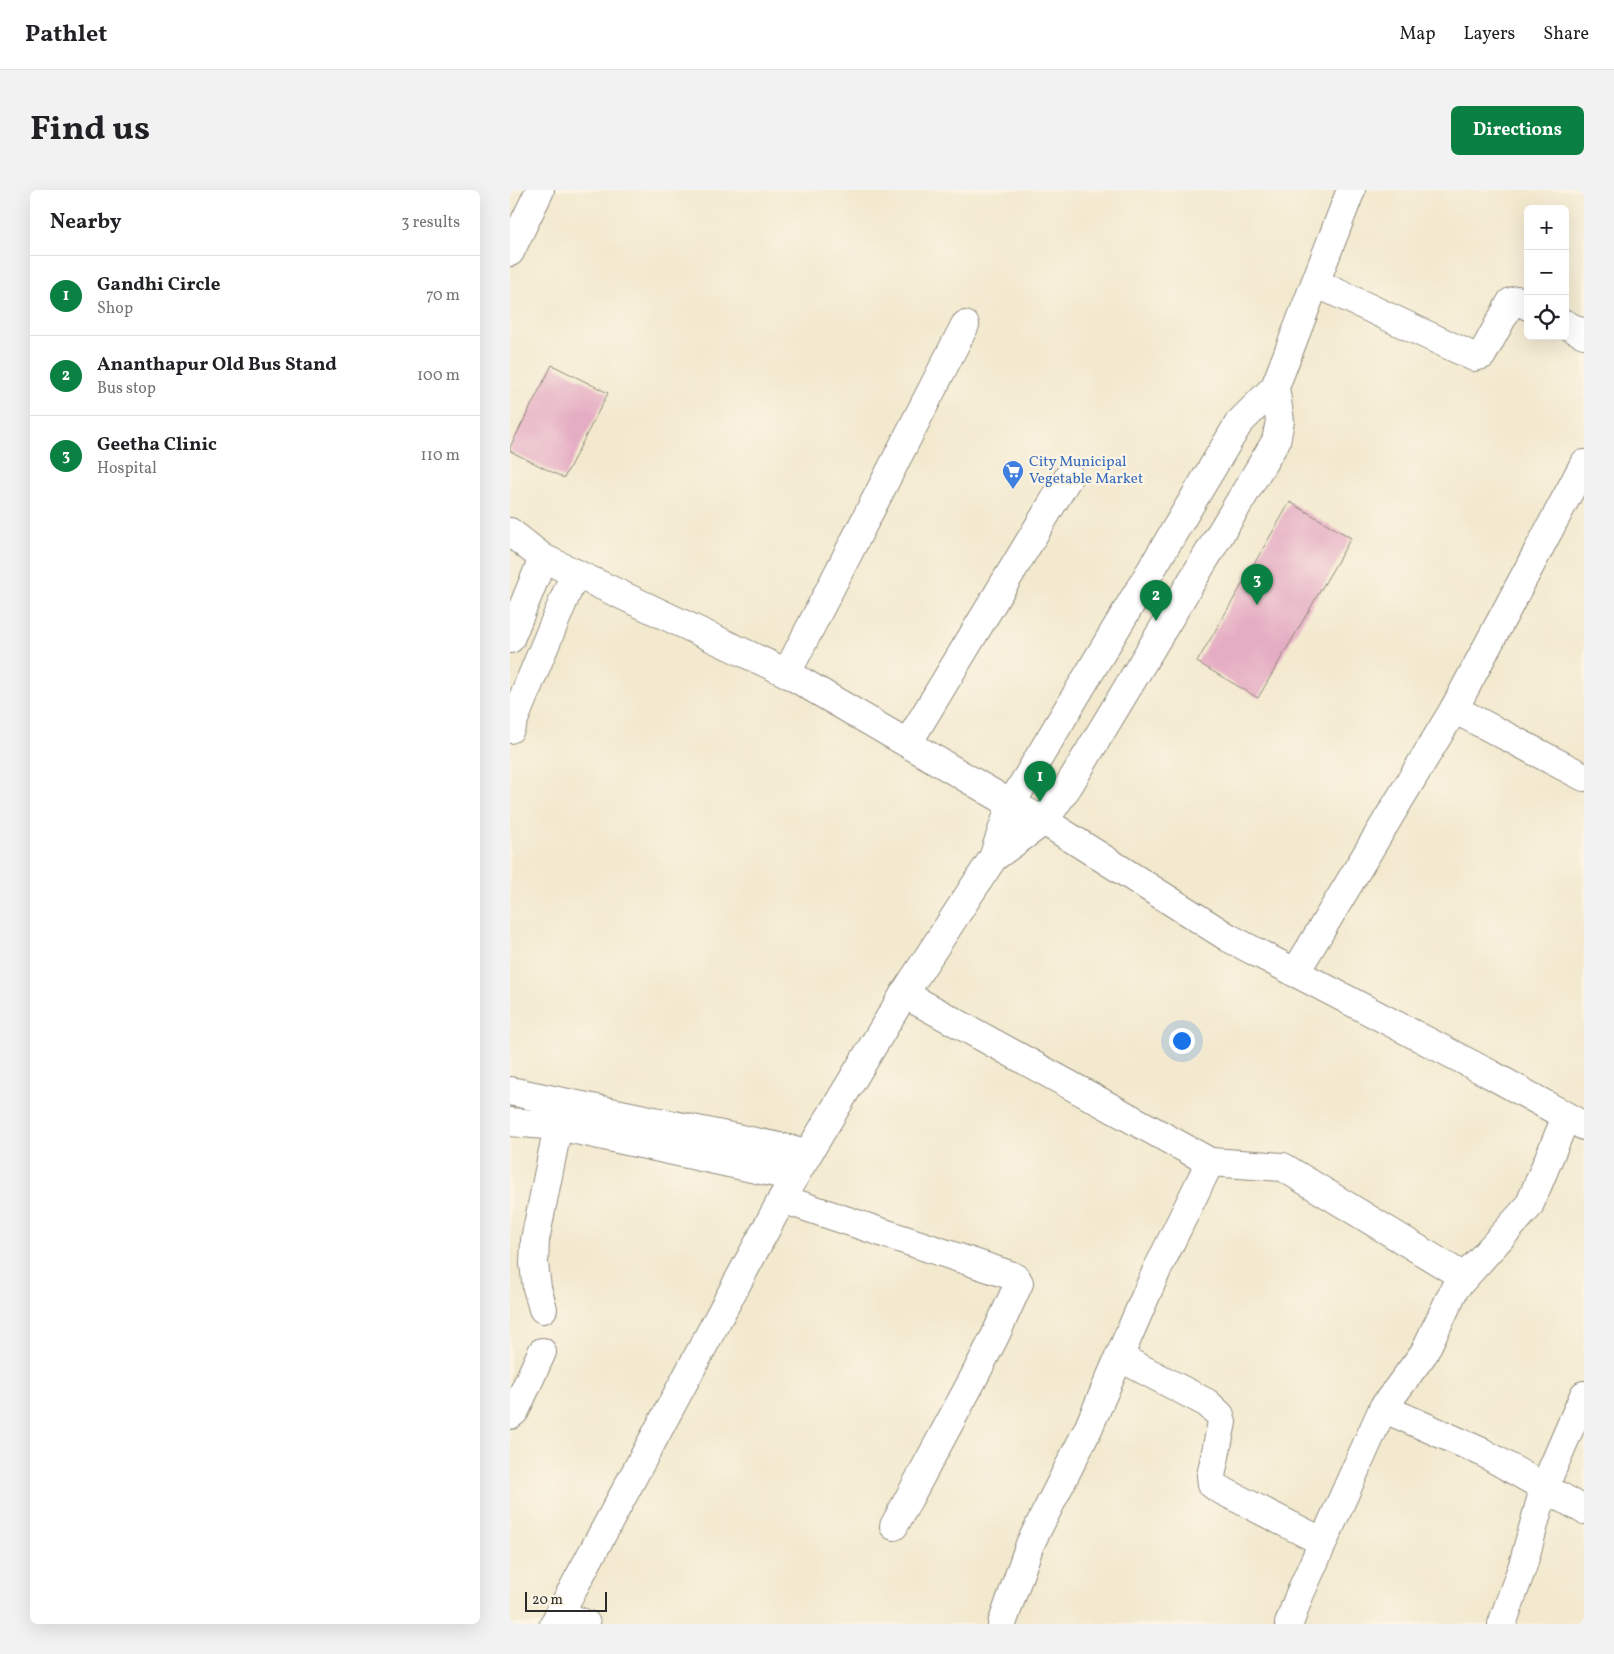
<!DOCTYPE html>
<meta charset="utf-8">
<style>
:root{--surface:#fff;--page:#f2f2f2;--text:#202124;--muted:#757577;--line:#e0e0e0;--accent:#0b8043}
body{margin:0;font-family:Vollkorn,serif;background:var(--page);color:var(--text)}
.controls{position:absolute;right:15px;top:15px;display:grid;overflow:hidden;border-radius:8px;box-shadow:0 5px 20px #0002}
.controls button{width:45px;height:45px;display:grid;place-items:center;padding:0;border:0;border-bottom:1px solid var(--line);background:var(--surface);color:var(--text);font:25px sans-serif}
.scale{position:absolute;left:15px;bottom:12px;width:82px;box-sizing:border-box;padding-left:5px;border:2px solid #2b2b2b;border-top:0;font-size:14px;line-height:18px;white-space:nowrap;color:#2b2b2b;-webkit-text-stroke:4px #fcf5e5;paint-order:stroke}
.you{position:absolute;left:671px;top:850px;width:18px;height:18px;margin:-12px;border:4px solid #fff;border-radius:50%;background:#1a73e8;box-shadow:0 0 0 8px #1a73e833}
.badge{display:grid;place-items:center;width:32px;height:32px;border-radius:50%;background:var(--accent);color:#fff;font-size:16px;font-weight:700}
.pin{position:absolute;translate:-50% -41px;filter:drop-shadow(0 1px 2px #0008)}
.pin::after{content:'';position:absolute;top:26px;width:18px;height:15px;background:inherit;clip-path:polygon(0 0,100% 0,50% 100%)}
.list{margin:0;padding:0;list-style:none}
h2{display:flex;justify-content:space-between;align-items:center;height:65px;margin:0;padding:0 20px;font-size:21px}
h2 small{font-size:16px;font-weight:400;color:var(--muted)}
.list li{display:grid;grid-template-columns:32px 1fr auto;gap:15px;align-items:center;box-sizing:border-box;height:80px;padding:0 20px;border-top:1px solid var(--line)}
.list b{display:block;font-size:19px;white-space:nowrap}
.list p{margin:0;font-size:16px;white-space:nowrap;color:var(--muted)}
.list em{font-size:16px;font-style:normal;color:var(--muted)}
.icon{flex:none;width:28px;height:28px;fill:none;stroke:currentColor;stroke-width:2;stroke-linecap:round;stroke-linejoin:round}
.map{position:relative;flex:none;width:1074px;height:1434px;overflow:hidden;border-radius:8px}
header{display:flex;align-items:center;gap:30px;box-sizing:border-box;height:70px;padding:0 25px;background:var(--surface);border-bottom:1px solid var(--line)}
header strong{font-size:24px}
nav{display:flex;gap:28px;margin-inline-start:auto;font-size:18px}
.intro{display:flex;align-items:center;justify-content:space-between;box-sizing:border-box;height:120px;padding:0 30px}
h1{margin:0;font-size:35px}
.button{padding:12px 22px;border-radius:8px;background:var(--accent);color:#fff;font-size:18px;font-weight:700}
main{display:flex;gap:30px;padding:0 30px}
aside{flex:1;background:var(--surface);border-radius:8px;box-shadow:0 5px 20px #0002}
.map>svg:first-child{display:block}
.building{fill:#e5adc3}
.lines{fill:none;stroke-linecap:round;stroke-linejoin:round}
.minor-casing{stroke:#8f8a7d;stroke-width:30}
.major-casing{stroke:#8f8a7d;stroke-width:30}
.highway-casing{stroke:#8f8a7d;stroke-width:30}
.minor{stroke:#fff;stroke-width:28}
.major{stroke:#fff;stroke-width:28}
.highway{stroke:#fff;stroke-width:28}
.labels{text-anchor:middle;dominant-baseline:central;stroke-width:4.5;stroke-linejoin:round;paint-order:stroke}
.shop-label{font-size:15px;fill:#366cbe;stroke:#fcf5e5;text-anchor:start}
</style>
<header>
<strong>Pathlet</strong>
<nav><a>Map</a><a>Layers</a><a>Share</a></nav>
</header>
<div class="intro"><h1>Find us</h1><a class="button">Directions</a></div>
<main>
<aside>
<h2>Nearby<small>3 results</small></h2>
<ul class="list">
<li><span class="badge">1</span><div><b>Gandhi Circle</b><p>Shop</p></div><em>70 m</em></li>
<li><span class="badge">2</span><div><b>Ananthapur Old Bus Stand</b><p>Bus stop</p></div><em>100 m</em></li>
<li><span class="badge">3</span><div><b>Geetha Clinic</b><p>Hospital</p></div><em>110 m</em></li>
</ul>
</aside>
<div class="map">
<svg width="1074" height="1434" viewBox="0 0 1074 1434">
<rect width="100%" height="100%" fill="#fcf5e5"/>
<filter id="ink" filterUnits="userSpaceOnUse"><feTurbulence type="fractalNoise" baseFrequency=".02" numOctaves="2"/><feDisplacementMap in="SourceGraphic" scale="10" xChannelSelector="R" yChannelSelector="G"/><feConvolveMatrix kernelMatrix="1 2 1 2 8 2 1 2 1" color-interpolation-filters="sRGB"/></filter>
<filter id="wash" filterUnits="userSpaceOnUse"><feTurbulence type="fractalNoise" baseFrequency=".0096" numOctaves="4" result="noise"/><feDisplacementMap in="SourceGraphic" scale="20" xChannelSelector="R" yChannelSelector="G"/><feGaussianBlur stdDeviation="1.12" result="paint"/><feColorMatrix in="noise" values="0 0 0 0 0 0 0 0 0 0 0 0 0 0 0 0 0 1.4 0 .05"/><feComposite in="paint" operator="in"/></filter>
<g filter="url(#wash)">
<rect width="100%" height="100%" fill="#f3e9cf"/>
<g id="blocks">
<g class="building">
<polygon points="42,175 98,203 54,288 0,261 0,257"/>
<polygon points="780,312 841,348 748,508 687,472"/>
</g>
</g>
</g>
<g filter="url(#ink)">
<use href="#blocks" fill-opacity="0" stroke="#8f8a7d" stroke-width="1"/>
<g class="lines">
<g class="minor-casing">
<g id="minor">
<polyline points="0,62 30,0"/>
<polyline points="806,93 964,167 972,165 1001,112 1007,110 1018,116"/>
<polyline points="1055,134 1074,144"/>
<polyline points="1074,274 944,519 1074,587"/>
<polyline points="0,342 33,368 277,483 501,614"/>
<polyline points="0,449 33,368"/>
<polyline points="277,483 455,135"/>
<polyline points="0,539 65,383"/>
<polyline points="398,553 559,286"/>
<polyline points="785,783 944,519"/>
<polyline points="394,804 700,972 646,1082 578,1239 520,1354 492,1434"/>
<polyline points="700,972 773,977 954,1087"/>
<polyline points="272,1009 500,1085 507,1089 509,1093 485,1146 462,1191 384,1336"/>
<polyline points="33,1119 27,1098 24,1074 25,1050 48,936"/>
<polyline points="609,1167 697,1213 710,1225 712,1232 701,1286 702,1294 707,1298 813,1352"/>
<polyline points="873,1218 914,1163 945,1098 1019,1016 1056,927"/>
<polyline points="0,1225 5,1221 32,1162"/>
<polyline points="49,1424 76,1434"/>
<polyline points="779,1434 789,1406 873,1218 972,1262 1074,1320"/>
<polyline points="992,1434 1013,1375 1034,1298 1074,1205"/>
</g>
</g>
<g class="major-casing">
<polyline id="major" points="501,614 534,631 719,748 980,884 1074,936"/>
</g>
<g class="highway-casing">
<g id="highway">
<polyline points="483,668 534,631 559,595 766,251 770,231 765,197"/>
<polyline points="0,901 298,963"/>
<polyline points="0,932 48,936 284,987"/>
<polyline points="44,1434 284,987 394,804 483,668 501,614 729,233 765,197 841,0"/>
</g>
</g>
<use href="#minor" class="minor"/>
<use href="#major" class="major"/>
<use href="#highway" class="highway"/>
</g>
</g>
<defs>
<g id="supermarket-pin" transform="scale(1.125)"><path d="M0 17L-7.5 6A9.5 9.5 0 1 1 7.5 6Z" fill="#3f7fe0" stroke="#fcf5e5"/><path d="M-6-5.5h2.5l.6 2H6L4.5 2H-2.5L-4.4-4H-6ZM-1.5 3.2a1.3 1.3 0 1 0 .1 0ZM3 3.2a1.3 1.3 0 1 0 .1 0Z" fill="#fff"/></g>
</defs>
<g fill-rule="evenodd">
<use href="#supermarket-pin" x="503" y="281"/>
</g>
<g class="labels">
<g class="shop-label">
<text x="519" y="272">City Municipal<tspan x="519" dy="17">Vegetable Market</tspan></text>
</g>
</g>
</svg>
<div class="controls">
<button>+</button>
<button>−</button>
<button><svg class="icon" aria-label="locate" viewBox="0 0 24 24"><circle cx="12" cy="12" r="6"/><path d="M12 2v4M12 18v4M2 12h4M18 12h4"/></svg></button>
</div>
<div class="scale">20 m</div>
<div class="you"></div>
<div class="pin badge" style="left:530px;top:612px">1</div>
<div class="pin badge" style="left:646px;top:431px">2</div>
<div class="pin badge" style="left:747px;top:415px">3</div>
</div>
</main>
